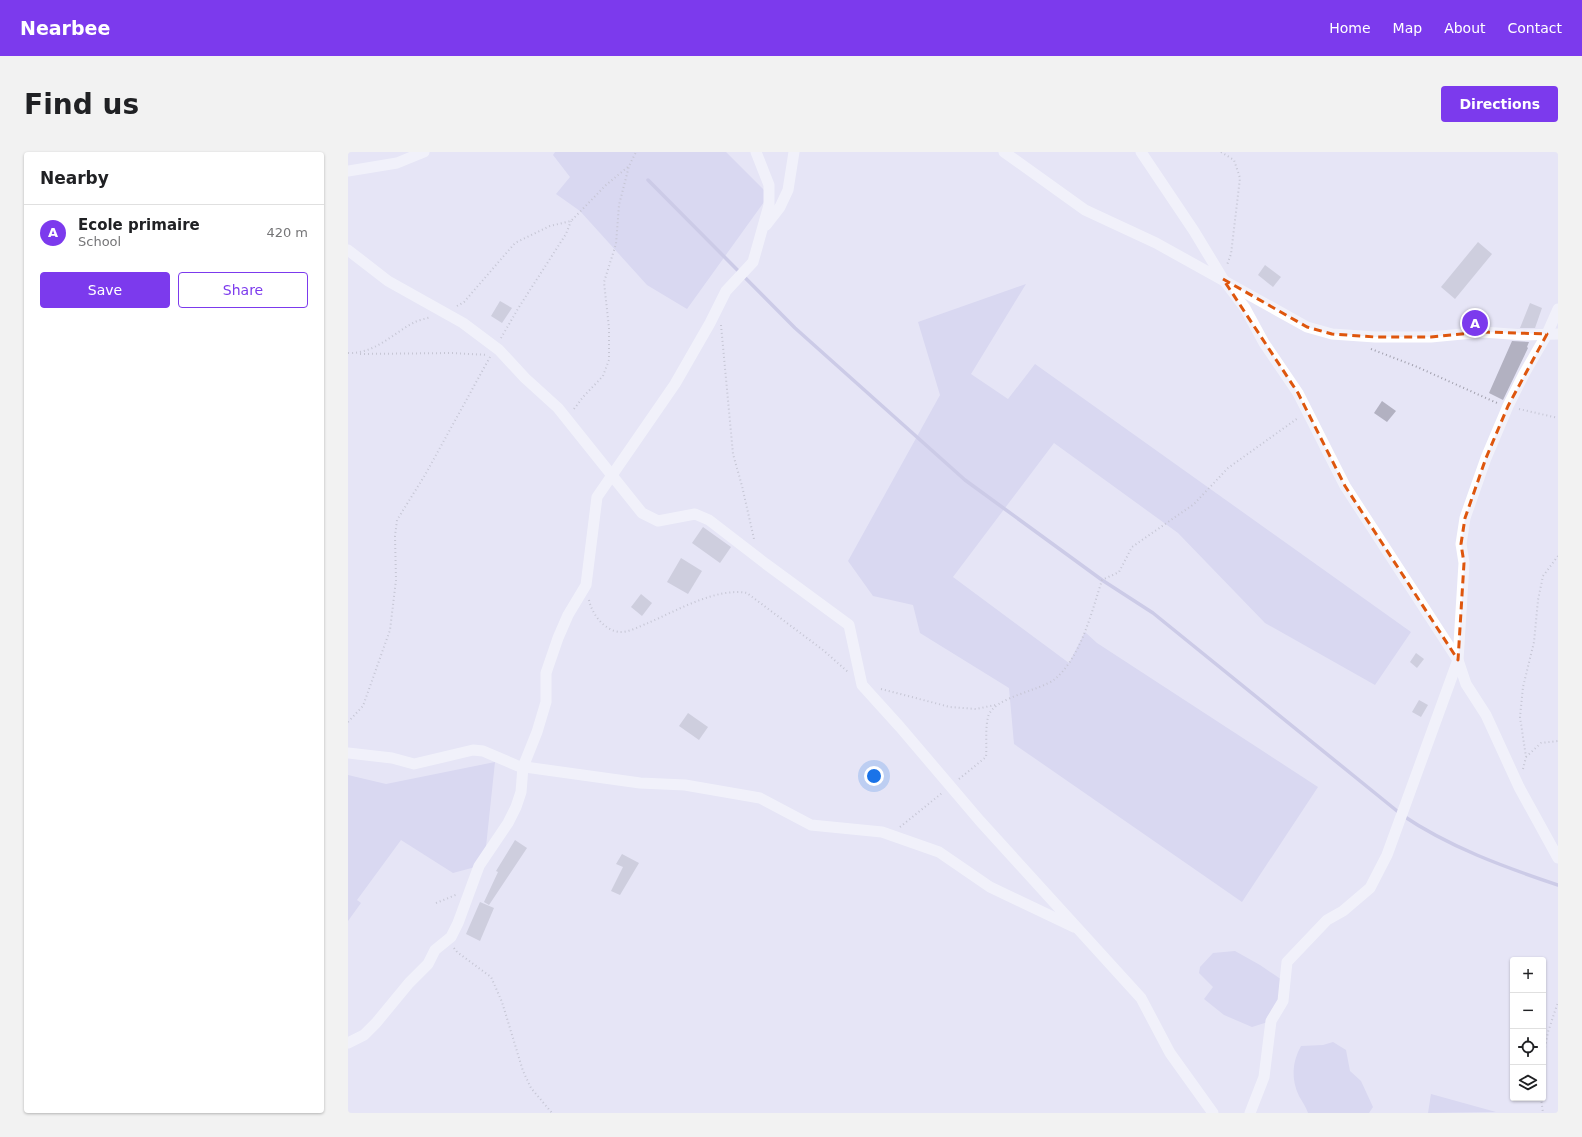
<!DOCTYPE html>
<meta charset="utf-8">
<style>
:root{--surface:#fff;--page:#f2f2f2;--text:#202124;--muted:#757577;--line:#e0e0e0;--accent:#7c3aed}
body{margin:0;font-family:"DejaVu Sans",sans-serif;background:var(--page);color:var(--text)}
.controls{position:absolute;right:12px;bottom:12px;display:grid;overflow:hidden;border-radius:4px;box-shadow:0 1px 3px #0004}
.controls button{width:36px;height:36px;display:grid;place-items:center;padding:0;border:0;border-bottom:1px solid var(--line);background:var(--surface);color:var(--text);font:20px sans-serif}
.you{position:absolute;left:526px;top:624px;width:14px;height:14px;margin:-10px;border:3px solid #fff;border-radius:50%;background:#1a73e8;box-shadow:0 0 0 6px #1a73e833}
.badge{display:grid;place-items:center;width:26px;height:26px;border-radius:50%;background:var(--accent);color:#fff;font-size:13px;font-weight:700}
.pin{position:absolute;translate:-50% -50%;border:2px solid #fff;box-shadow:0 1px 4px #0006}
.list{margin:0;padding:0;list-style:none}
h2{display:flex;justify-content:space-between;align-items:center;height:52px;margin:0;padding:0 16px;font-size:17px}
h2 small{font-size:13px;font-weight:400;color:var(--muted)}
.list li{display:grid;grid-template-columns:26px 1fr auto;gap:12px;align-items:center;box-sizing:border-box;height:56px;padding:0 16px;border-top:1px solid var(--line)}
.list b{display:block;font-size:15px;white-space:nowrap}
.list p{margin:0;font-size:13px;white-space:nowrap;color:var(--muted)}
.list em{font-size:13px;font-style:normal;color:var(--muted)}
.actions{display:flex;gap:8px;padding:12px 16px}
.actions a{flex:1;padding:9px 0;border:1px solid var(--accent);border-radius:4px;text-align:center;font-size:14px;color:var(--accent)}
.actions .main{background:var(--accent);color:#fff}
.icon{flex:none;width:22px;height:22px;fill:none;stroke:currentColor;stroke-width:2;stroke-linecap:round;stroke-linejoin:round}
.map{position:relative;flex:none;width:1210px;height:961px;overflow:hidden;border-radius:4px}
header{display:flex;align-items:center;gap:24px;box-sizing:border-box;height:56px;padding:0 20px;background:var(--accent);color:#fff}
header strong{font-size:19px}
nav{display:flex;gap:22px;margin-inline-start:auto;font-size:14px}
.intro{display:flex;align-items:center;justify-content:space-between;box-sizing:border-box;height:96px;padding:0 24px}
h1{margin:0;font-size:28px}
.button{padding:10px 18px;border-radius:4px;background:var(--accent);color:#fff;font-size:14px;font-weight:700}
main{display:flex;gap:24px;padding:0 24px}
aside{flex:1;background:var(--surface);border-radius:4px;box-shadow:0 1px 3px #0004}
.map>svg:first-child{display:block}
.green{fill:#cac7eb}
.lines{fill:none;stroke-linecap:round;stroke-linejoin:round}
.stream{stroke:#aeaad6;stroke-width:3.5}
.building{fill:#b2b1c1}
.path{stroke:#a09fac;stroke-width:2;stroke-dasharray:1 3;stroke-linecap:butt}
.minor{stroke:#fff;stroke-width:11}
.marked{fill:none;stroke:#de560d;stroke-width:3;stroke-dasharray:8 5;stroke-linejoin:round}
</style>
<header>
<strong>Nearbee</strong>
<nav><a>Home</a><a>Map</a><a>About</a><a>Contact</a></nav>
</header>
<div class="intro"><h1>Find us</h1><a class="button">Directions</a></div>
<main>
<aside>
<h2>Nearby<small></small></h2>
<ul class="list">
<li><span class="badge">A</span><div><b>Ecole primaire</b><p>School</p></div><em>420 m</em></li>
</ul>
<div class="actions"><a class="main">Save</a><a>Share</a></div>
</aside>
<div class="map">
<svg width="1210" height="961" viewBox="0 0 1210 961">
<rect width="100%" height="100%" fill="#e6e5f6"/>
<g class="green">
<polygon points="207,0 378,0 421,43 339,157 299,133 232,59 208,42 222,25 205,3"/>
<polygon points="678,132 623,222 660,247 687,212 1063,480 1027,533 917,471 830,381 706,291 605,425 721,511 737,480 749,491 970,635 894,750 666,592 661,536 572,481 565,453 525,444 500,409 592,243 570,170"/>
<polygon points="147,610 137,704 131,714 105,721 53,688 9,748 13,751 0,769 0,623 38,632"/>
<polygon points="887,799 912,813 937,830 923,869 904,875 876,863 856,847 865,835 851,821 852,815 865,801"/>
<path d="M985,890L998,898L1002,919L1013,929L1025,955L1021,961H960C958,955 954,949 951,944C943,927 944,910 953,894L975,893Z"/>
<polygon points="1083,942 1148,960 1080,961"/>
</g>
<g class="lines">
<path class="stream" d="M300,28L447,176L617,328L754,428L805,461L1054,663C1101,695 1156,715 1210,733"/>
</g>
<g class="building">
<polygon points="1130,90 1144,102 1107,147 1093,135"/>
<polygon points="917,113 933,125 925,135 910,123"/>
<polygon points="152,149 164,156 154,171 143,164"/>
<polygon points="1182,151 1194,156 1187,176 1172,176"/>
<polygon points="1164,189 1181,190 1179,195 1180,196 1155,248 1141,241"/>
<polygon points="1034,249 1048,259 1039,270 1026,261"/>
<polygon points="355,375 383,395 372,411 344,391"/>
<polygon points="333,406 354,419 340,442 319,430"/>
<polygon points="293,442 304,451 294,464 283,455"/>
<polygon points="1068,501 1076,507 1069,516 1062,510"/>
<polygon points="1071,548 1080,553 1073,565 1064,560"/>
<polygon points="340,561 360,575 351,588 331,574"/>
<polygon points="167,688 179,696 141,753 136,750 150,720 148,719"/>
<polygon points="274,702 291,711 272,743 263,739 275,715 268,712"/>
<polygon points="132,750 146,756 132,789 118,782"/>
</g>
<g class="lines">
<g class="path">
<polyline points="873,0 886,8 892,26 883,102 879,113"/>
<polyline points="109,154 116,150 167,91 202,74 223,69 258,33 281,14"/>
<polyline points="373,173 385,302 394,334 406,387"/>
<polyline points="153,186 171,155 218,82 223,69"/>
<polyline points="1023,197 1067,214 1149,251"/>
<path d="M0,201C26,202 43,183 65,171C70,168 77,167 83,165"/>
<polyline points="12,202 104,201 140,203"/>
<polyline points="226,257 235,245 255,224 261,208 261,176 256,130 268,92 271,53 281,14 288,0"/>
<polyline points="1171,257 1210,266"/>
<path d="M241,448C244,462 256,478 271,480C280,481 292,474 300,471C328,459 369,435 399,441L475,498L500,520"/>
<polyline points="533,537 602,555 628,557 647,553"/>
<polyline points="0,570 15,554 42,478 48,428 47,384 49,368 77,323 142,205"/>
<polyline points="1178,605 1193,591 1210,589"/>
<polyline points="1175,617 1178,605 1172,565 1175,535 1186,490 1190,448 1195,424 1210,404"/>
<path d="M611,627L638,605C639,593 637,577 640,565C645,545 692,539 707,527C733,505 744,459 754,428L771,420L784,395L846,352L880,316L950,266"/>
<polyline points="552,675 594,641"/>
<polyline points="88,751 110,742"/>
<polyline points="106,796 109,800 143,825 154,850 175,919 183,936 204,961"/>
<polyline points="1195,907 1200,880 1210,850"/>
<polyline points="1193,946 1195,961"/>
</g>
<g class="minor">
<polyline points="656,0 737,58 808,91 959,175 984,182 1027,185 1083,185 1135,180 1176,183 1210,182"/>
<polyline points="793,0 846,79 875,127 897,156 916,191 950,241 997,334 1110,508 1118,532 1138,563 1171,635 1210,706"/>
<polyline points="0,19 49,11 76,0"/>
<polyline points="418,73 432,55 440,38 446,0"/>
<polyline points="0,98 40,129 115,171 151,198 177,226 210,256 294,361 310,369 347,362 361,368 418,412 501,473 514,533 552,575 632,669 793,846 822,901 865,961"/>
<polyline points="0,601 44,606 66,612 125,598 135,599 170,614 292,631 337,633 412,646 463,673 534,680 591,700 642,735 726,775"/>
<polyline points="0,891 16,883 28,871 61,831 80,812 87,798 103,785 110,771 131,714 160,671 168,655 173,640 175,615 189,580 198,550 198,521 210,486 220,463 238,433 249,345 327,232 362,171 378,139 405,110 421,53 421,33 408,0"/>
<polyline points="902,961 916,925 923,869 935,849 939,810 979,768 995,759 1022,736 1039,703 1110,508 1116,411 1113,392 1117,366 1138,306 1160,254 1176,222 1199,182 1210,157"/>
</g>
</g>
<path d="M0 0H1210V961H0ZM875,127L959,175L984,182L1027,185H1083L1135,180L1199,182L1160,254L1138,306L1117,366L1113,392L1116,411L1110,508L997,334L950,241Z" fill="#e6e5f6" fill-opacity=".55" fill-rule="evenodd"/>
<path class="marked" d="M875,127L959,175L984,182L1027,185H1083L1135,180L1199,182L1160,254L1138,306L1117,366L1113,392L1116,411L1110,508L997,334L950,241Z"/>
</svg>
<div class="controls">
<button>+</button>
<button>−</button>
<button><svg class="icon" aria-label="locate" viewBox="0 0 24 24"><circle cx="12" cy="12" r="6"/><path d="M12 2v4M12 18v4M2 12h4M18 12h4"/></svg></button>
<button><svg class="icon" aria-label="layers" viewBox="0 0 24 24"><path d="M12 4l9 5-9 5-9-5zM3 14l9 5 9-5"/></svg></button>
</div>
<div class="you"></div>
<div class="pin badge" style="left:1127px;top:171px">A</div>
</div>
</main>
